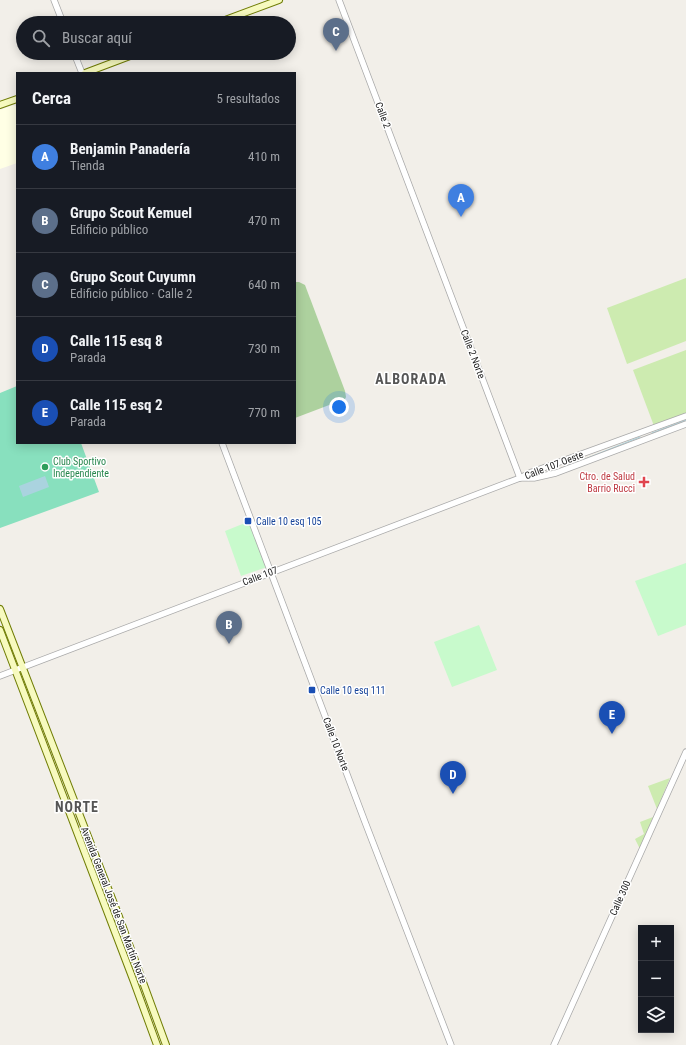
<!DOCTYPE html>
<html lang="es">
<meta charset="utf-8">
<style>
:root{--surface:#171b24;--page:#20242c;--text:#f1f3f6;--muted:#9ea1a6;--line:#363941;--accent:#1a73e8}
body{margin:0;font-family:"Roboto Condensed",sans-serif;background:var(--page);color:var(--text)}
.controls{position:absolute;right:12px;bottom:12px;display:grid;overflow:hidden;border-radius:0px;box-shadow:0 2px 10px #0003}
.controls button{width:36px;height:36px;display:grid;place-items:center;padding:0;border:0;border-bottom:1px solid var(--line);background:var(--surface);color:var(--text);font:20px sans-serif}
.you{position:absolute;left:339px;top:407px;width:14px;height:14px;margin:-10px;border:3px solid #fff;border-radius:50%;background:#1a73e8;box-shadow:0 0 0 6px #1a73e833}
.badge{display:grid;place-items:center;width:26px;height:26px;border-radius:50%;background:var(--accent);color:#fff;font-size:13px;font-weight:700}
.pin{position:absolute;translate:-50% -33px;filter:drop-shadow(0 1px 2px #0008)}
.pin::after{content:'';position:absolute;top:21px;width:14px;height:12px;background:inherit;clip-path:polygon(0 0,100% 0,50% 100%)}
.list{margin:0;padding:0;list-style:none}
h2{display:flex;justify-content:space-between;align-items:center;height:52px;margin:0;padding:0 16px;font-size:17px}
h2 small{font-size:13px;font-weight:400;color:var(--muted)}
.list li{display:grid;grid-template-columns:26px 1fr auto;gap:12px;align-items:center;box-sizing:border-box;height:64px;padding:0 16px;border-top:1px solid var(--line)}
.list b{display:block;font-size:15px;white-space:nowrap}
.list p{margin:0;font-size:13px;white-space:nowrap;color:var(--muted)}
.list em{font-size:13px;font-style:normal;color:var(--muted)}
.icon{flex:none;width:22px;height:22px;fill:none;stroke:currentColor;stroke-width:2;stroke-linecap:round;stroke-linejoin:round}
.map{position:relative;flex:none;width:686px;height:1045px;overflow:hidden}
.search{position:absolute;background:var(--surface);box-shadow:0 2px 10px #0003;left:16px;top:16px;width:280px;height:44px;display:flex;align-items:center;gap:10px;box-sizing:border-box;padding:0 14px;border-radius:22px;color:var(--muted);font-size:15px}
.panel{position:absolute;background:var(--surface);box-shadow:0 2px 10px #0003;left:16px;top:72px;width:280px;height:372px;border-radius:0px}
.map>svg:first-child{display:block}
.education{fill:#ffffe5}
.grass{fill:#cdebb0}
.forest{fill:#add19e}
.park{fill:#c8facc}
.pitch{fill:#88e0be}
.water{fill:#aad3df}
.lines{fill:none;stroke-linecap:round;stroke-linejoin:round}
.stream{stroke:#aad3df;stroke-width:1}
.tertiary-casing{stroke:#a9a9a9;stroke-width:7}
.secondary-casing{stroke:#707d05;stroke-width:8}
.tertiary{stroke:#fff;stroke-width:5.5}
.secondary{stroke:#f7fabf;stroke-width:6}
.leisure-dot{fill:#2e9e5b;stroke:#fff;stroke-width:1.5}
.health-dot{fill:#e0444e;stroke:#fff;stroke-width:1.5}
.transit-dot{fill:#1a4fb4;stroke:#fff;stroke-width:1.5}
.labels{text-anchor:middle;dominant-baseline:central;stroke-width:3;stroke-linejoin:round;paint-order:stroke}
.street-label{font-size:10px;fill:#222;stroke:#fff}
.leisure-label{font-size:10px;fill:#27864d;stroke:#fff;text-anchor:start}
.health-label{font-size:10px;fill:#be3a42;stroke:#fff;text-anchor:end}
.transit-label{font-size:10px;fill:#164399;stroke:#fff;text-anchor:start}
.district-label{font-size:14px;font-weight:bold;letter-spacing:1px;fill:#555;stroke:#fff}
</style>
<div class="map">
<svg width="686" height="1045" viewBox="0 0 686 1045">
<rect width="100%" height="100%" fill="#f2efe9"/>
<polygon class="education" points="13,105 17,107 17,163 0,169 0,110"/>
<g class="grass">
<polygon points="686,278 686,341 627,364 607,308"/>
<polygon points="686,350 686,414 654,426 633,370"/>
<polygon points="670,778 657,809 648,786"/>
<polygon points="653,817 640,849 635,839 644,834 640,822"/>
</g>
<polygon class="forest" points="295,282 299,282 305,285 345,391 346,397 345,399 295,418"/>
<g class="park">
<polygon points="250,521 267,567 241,576 225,531"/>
<polygon points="686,563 686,625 658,636 635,581"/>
<polygon points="479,625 497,670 452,687 434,642"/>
</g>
<polygon class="pitch" points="17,386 17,443 81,443 99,492 0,528 0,393"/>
<polygon class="water" points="45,476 49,487 23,497 19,486"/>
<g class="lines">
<g class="stream">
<polyline points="652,433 686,420"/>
<polyline points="555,471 640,437"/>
</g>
<g class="tertiary-casing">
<g id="tertiary">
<polyline points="54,0 63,23"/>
<polyline points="339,0 520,478"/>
<polyline points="74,53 82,73"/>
<polyline points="222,443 365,822 451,1045"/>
<polyline points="522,478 534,478 556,473 686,424"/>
<polyline points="0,676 520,478 532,472 686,416"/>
<polyline points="554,1045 686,752"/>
</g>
</g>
<g class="secondary-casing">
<g id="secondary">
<polyline points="217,23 279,0"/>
<polyline points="85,73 138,53"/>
<polyline points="0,105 17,99"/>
<polyline points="0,609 118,914 166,1045"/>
<polyline points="0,630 134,982 157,1045"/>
</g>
</g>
<use href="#tertiary" class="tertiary"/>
<use href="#secondary" class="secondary"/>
</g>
<circle class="leisure-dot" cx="45" cy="467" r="4"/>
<path class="health-dot" d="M642 476h4v4h4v4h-4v4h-4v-4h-4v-4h4z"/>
<g class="transit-dot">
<rect x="244" y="517" width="8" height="8" rx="2"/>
<rect x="308" y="686" width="8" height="8" rx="2"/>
</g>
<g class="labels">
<g class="street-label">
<text transform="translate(383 115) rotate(69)">Calle 2</text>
<text transform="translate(473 354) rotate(69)">Calle 2 Norte</text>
<text transform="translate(554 465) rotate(-21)">Calle 107 Oeste</text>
<text transform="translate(260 576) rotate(-21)">Calle 107</text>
<text transform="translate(336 744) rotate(69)">Calle 10 Norte</text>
<text transform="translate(620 898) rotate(-66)">Calle 300</text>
<text transform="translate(114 905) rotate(69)">Avenida General José de San Martín Norte</text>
</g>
<g class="leisure-label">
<text x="53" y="461">Club Sportivo<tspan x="53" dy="12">Independiente</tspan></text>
</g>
<g class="health-label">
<text x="635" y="476">Ctro. de Salud<tspan x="635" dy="12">Barrio Rucci</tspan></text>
</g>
<g class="transit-label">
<text x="256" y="521">Calle 10 esq 105</text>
<text x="320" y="690">Calle 10 esq 111</text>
</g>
<g class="district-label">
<text x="411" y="379">ALBORADA</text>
<text x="77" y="807">NORTE</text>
</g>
</g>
</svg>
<div class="controls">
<button>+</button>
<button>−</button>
<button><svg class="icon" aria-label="layers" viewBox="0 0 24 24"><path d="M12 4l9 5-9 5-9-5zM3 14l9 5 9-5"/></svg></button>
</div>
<div class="you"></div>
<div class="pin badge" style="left:461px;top:217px;background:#3f7fe0">A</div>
<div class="pin badge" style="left:229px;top:644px;background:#5c6f8a">B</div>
<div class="pin badge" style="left:336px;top:51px;background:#5c6f8a">C</div>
<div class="pin badge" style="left:453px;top:794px;background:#1a4fb4">D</div>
<div class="pin badge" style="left:612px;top:734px;background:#1a4fb4">E</div>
<div class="search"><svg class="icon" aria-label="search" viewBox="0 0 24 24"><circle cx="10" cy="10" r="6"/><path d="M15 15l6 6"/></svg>Buscar aquí</div>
<section class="panel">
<h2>Cerca<small>5 resultados</small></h2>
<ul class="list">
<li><span class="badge" style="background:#3f7fe0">A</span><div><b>Benjamin Panadería</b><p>Tienda</p></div><em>410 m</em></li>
<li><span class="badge" style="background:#5c6f8a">B</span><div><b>Grupo Scout Kemuel</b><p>Edificio público</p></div><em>470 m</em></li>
<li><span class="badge" style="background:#5c6f8a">C</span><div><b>Grupo Scout Cuyumn</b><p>Edificio público · Calle 2</p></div><em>640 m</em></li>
<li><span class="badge" style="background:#1a4fb4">D</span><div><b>Calle 115 esq 8</b><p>Parada</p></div><em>730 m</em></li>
<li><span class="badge" style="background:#1a4fb4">E</span><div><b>Calle 115 esq 2</b><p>Parada</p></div><em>770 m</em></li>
</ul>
</section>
</div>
